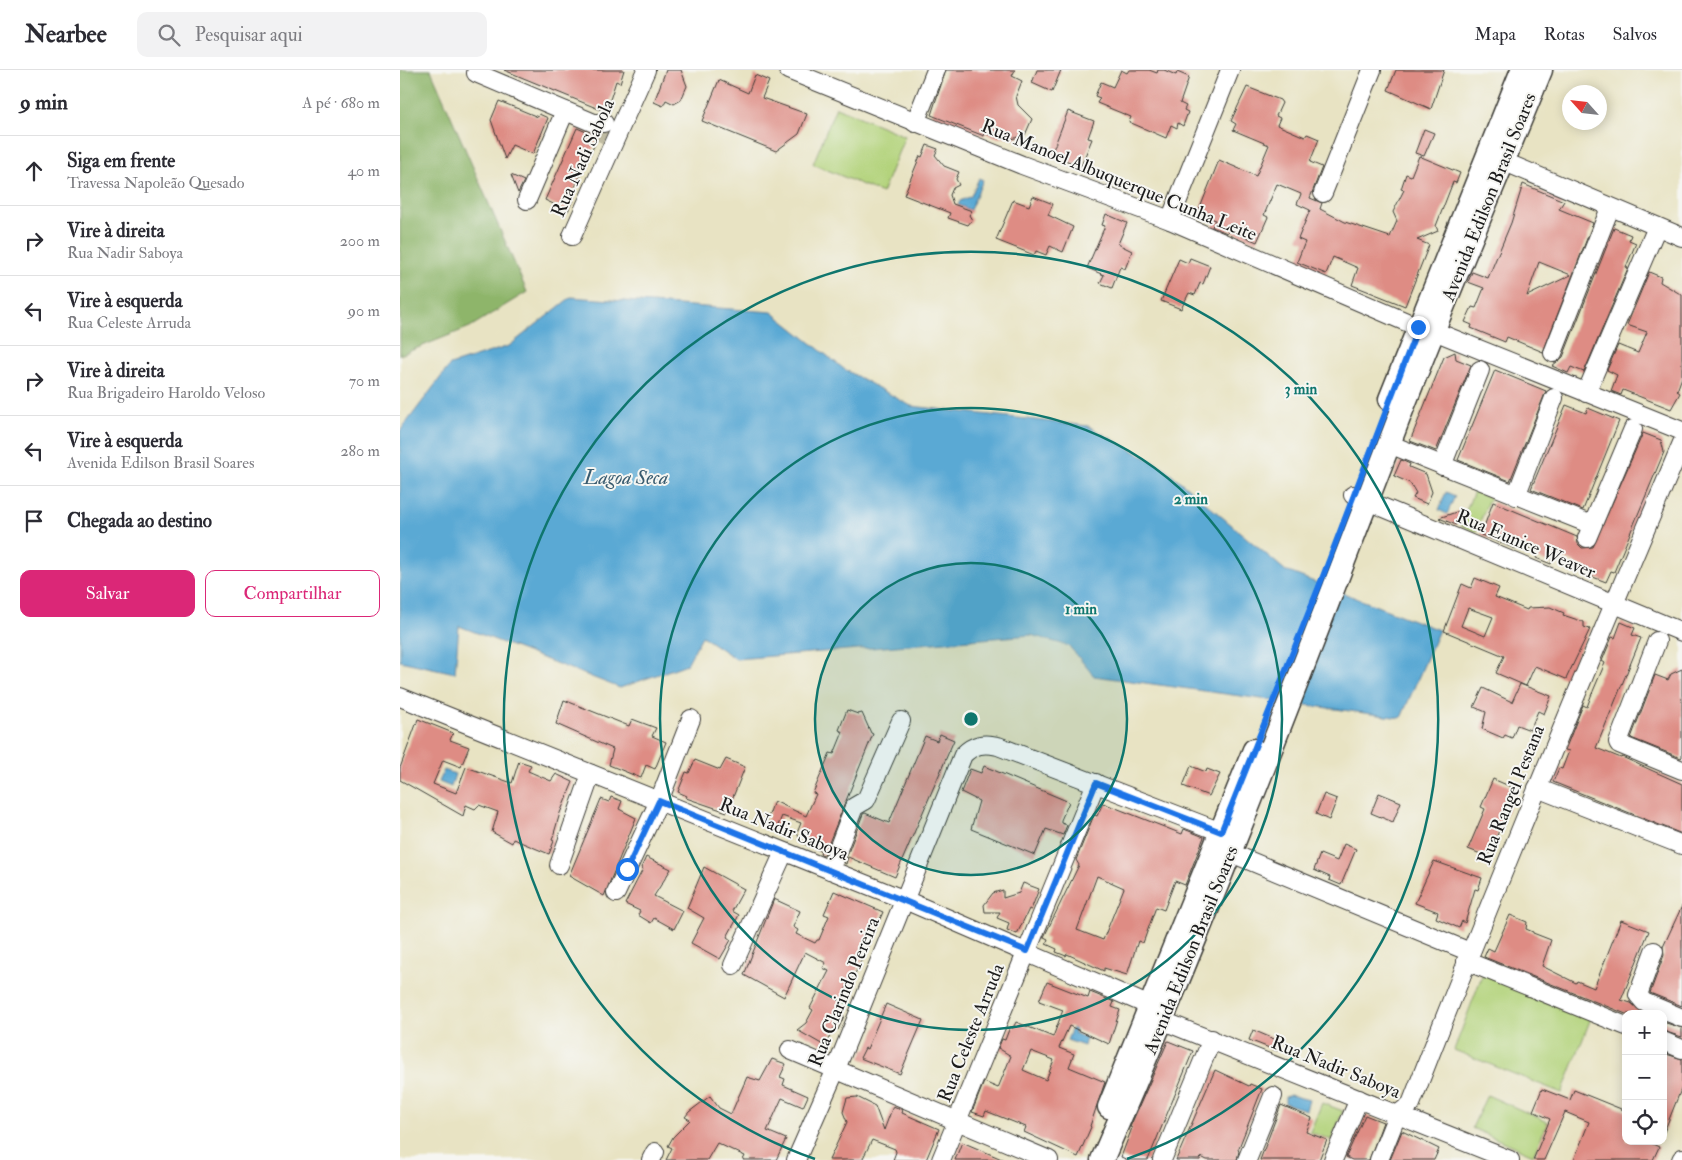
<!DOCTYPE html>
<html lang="pt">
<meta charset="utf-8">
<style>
:root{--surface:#fff;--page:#f2f2f3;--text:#2b2b33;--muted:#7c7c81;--line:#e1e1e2;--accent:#db2777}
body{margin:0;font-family:"IM FELL Double Pica",serif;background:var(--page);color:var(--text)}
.controls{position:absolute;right:15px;bottom:15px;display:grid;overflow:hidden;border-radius:10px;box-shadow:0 2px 12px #0003}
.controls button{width:45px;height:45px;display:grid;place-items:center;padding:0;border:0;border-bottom:1px solid var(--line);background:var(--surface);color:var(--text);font:25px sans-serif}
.compass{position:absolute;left:1162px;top:15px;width:45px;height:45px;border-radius:50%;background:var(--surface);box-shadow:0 2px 12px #0003;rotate:297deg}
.stop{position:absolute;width:15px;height:15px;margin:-11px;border:4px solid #1a73e8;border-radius:50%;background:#fff}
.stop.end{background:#1a73e8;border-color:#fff;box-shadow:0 1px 5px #0008}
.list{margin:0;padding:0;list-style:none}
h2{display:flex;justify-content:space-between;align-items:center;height:65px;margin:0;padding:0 20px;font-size:21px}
h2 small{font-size:16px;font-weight:400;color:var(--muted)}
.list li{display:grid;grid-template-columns:32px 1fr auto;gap:15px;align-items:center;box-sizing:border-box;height:70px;padding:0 20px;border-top:1px solid var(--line)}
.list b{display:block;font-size:19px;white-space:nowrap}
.list p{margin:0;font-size:16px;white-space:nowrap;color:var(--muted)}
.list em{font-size:16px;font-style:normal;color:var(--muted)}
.actions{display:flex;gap:10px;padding:15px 20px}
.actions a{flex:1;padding:11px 0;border:1px solid var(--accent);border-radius:10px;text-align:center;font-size:18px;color:var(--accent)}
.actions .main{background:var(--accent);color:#fff}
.icon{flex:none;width:28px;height:28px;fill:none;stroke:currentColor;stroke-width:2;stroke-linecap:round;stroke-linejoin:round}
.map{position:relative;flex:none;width:1282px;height:1090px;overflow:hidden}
header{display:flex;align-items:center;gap:30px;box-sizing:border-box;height:70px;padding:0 25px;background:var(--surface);border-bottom:1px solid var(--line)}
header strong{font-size:24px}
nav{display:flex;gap:28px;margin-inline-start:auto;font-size:18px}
.search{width:350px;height:45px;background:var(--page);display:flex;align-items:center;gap:12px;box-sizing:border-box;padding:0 18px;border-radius:10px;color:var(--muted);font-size:19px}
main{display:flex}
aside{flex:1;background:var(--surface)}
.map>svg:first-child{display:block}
.green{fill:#b3d37b;stroke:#68784c}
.forest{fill:#8eb56b;stroke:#556844}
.water{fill:#5aa9d4;stroke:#3b6278}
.building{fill:#de8c84;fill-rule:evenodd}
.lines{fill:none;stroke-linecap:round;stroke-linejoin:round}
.minor-tunnel{stroke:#bfbba2;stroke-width:18;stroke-dasharray:18 9;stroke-linecap:butt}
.minor-casing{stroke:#3b3a35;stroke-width:20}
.major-casing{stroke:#3b3a35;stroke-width:25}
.minor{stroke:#fff;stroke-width:18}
.major{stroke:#fff;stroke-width:22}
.route{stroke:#1a73e8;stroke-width:6}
.ring{fill:none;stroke:#0f766e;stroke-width:2.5}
.labels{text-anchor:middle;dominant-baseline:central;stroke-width:4;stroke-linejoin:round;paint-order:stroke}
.street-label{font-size:19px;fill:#1c1c1c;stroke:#f6f6f2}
.water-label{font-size:20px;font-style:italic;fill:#385b6f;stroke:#f6f6f2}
.centre{fill:#0f766e;stroke:#f6f6f2;stroke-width:2.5}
.ring-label{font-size:15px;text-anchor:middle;font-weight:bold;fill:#0f766e;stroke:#f6f6f2;stroke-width:4;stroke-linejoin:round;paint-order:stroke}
</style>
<header>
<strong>Nearbee</strong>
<div class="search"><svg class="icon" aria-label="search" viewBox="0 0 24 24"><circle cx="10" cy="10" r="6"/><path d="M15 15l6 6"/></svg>Pesquisar aqui</div>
<nav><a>Mapa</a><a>Rotas</a><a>Salvos</a></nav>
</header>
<main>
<aside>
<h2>9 min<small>A pé · 680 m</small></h2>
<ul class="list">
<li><svg class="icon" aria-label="ahead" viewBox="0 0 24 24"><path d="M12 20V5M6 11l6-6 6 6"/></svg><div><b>Siga em frente</b><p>Travessa Napoleão Quesado</p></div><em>40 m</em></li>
<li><svg class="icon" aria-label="right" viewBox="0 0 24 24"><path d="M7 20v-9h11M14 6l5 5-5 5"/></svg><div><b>Vire à direita</b><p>Rua Nadir Saboya</p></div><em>200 m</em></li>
<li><svg class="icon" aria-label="left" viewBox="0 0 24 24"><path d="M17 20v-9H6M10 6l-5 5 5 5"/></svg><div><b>Vire à esquerda</b><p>Rua Celeste Arruda</p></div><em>90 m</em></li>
<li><svg class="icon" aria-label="right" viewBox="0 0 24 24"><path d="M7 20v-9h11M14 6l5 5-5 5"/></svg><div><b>Vire à direita</b><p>Rua Brigadeiro Haroldo Veloso</p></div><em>70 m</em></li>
<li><svg class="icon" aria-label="left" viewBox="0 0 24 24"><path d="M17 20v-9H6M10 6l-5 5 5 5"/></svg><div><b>Vire à esquerda</b><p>Avenida Edilson Brasil Soares</p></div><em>280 m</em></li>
<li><svg class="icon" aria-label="arrive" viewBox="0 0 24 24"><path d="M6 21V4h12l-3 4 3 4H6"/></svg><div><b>Chegada ao destino</b></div></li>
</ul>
<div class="actions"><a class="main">Salvar</a><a>Compartilhar</a></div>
</aside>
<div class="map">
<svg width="1282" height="1090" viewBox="0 0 1282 1090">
<rect width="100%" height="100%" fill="#f6f6f2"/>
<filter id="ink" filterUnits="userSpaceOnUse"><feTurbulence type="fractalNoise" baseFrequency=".02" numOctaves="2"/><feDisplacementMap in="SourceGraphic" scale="10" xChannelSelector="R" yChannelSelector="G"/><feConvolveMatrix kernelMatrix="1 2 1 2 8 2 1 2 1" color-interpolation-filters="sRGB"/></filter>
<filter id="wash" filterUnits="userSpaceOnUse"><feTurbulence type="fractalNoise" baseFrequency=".0096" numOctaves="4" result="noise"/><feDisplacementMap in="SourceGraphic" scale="20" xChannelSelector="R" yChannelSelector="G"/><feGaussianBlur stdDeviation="1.12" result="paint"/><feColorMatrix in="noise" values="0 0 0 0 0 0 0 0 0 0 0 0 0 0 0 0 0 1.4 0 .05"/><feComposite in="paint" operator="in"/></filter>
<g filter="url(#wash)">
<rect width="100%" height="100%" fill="#e8e3c3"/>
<g class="green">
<polygon points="436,37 505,66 482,123 413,94"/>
<polygon points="1074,421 1090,427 1076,462 1060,455"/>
<polygon points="1083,903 1191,948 1162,1023 1054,980"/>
<polygon points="1087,1025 1148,1052 1133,1085 1072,1058"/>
<polygon points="922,1033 943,1041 931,1070 910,1062"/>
</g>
<polygon class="forest" points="0,0 31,0 127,222 70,257 0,285"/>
<g class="water">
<polygon points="579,108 583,110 570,140 558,135 560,131 571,126"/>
<polygon points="171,227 372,242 444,299 511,336 688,356 763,397 886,501 1039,560 1001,648 694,606 669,576 631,565 336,589 302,566 287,594 220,618 59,556 55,603 0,591 0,361 50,295 109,276"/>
<polygon points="1046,422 1055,426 1047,444 1039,440"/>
<polygon points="44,700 55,704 51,717 39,712"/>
<polygon points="672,958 675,960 674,963 686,968 684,976 667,970"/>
<polygon points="890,1025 909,1030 906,1040 885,1033 885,1027"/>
</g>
<g id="blocks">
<g class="building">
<polygon points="104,0 224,0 220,13 216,11 206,42"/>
<polygon points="266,0 281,0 287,16 281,30 274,34 266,30 263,36 254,32"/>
<polygon points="546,0 615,0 612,6 622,11 616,26 618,35 632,49 625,65 612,69 612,66 599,68 585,63 584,66 531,45"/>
<polygon points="637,0 661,0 652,22 632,13"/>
<polygon points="721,0 727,3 729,0 749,0 757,3 758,0 764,0 776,5 777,2 789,7 780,33 786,36 784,40 788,42 783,56 778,53 777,58 771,55 766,68 729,52 731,47 697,33 700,28 695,26 701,12 713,17"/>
<polygon points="996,0 1044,0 1031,39 988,20"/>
<polygon points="355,5 369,11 362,28 407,44 399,64 376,81 302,51 319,10 348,23"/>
<polygon points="847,17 880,30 882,33 876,46 880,48 877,55 905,67 907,64 919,69 910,92 922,97 910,128 922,133 920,139 945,152 990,167 997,151 993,142 1004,120 1001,119 1006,104 1011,106 1019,86 1060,103 1056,113 1053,112 1036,156 1038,161 1017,170 1029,175 1005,236 952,215 958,198 933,187 926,204 897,192 905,172 898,169 910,140 897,134 901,124 877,114 864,145 868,147 857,172 829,160 827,163 812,157 815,150 798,143 819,90 856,106 869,75 833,60 836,54 831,51"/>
<polygon points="99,31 138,47 139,44 148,48 133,84 112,75 105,89 91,50"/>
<polygon points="668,41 694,51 688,68 692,69 681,96 651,85"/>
<polygon points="177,58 198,67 173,122 174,127 168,141 145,130"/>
<polygon points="1024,59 1034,63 1024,86 1015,83"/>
<polygon points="527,75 538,79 535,85 544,96 559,102 556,109 559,115 553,118 550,125 553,134 572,141 569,145 572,150 568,155 548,148 550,143 504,125 520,86 522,87"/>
<polygon points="111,105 124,111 118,123"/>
<path d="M1123,114L1164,131L1159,139L1193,153L1143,282L1107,267L1105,272L1071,258L1072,255L1065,252L1072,237L1076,238L1084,218L1068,212L1072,202L1088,208L1111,153ZM1139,192L1171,205L1127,226Z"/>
<polygon points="633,126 653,134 648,145 673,157 663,182 650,176 646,185 636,181 634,185 596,170 613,130 629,136"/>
<polygon points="706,144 727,153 718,174 732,181 725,199 720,197 712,218 700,213 704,205 687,198 705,156 702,155"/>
<polygon points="1214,158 1231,165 1229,170 1236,173 1226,197 1228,198 1184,302 1171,297 1168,303 1152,296 1163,287"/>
<polygon points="790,188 810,196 803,214 800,213 795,225 789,223 781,239 761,231 779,189 788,193"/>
<polygon points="1249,202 1261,207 1260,212 1282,225 1282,307 1277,321 1280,323 1271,339 1223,320 1221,325 1211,321 1217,305 1207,300 1218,275 1238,283 1247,262 1227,255"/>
<polygon points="1055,282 1056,289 1071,295 1036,381 1010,371 1044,287"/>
<polygon points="1095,300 1146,321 1110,411 1058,390"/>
<polygon points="1166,335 1186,343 1188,338 1219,351 1183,440 1131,419"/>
<polygon points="1243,363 1261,370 1264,382 1214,502 1211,501 1206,512 1185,504 1187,498 1154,484 1151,494 1136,488 1138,482 1118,474 1116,479 1081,465 1093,432 1177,467 1178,474 1182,478 1193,477"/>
<polygon points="1001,390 1010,394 1009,397 1026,404 1032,422 1027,434 1013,428 1016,423 1010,413 994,406"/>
<polygon points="1062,440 1056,455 1039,448"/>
<path d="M1075,508L1099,518L1095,527L1127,540L1128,538L1150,537L1164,543L1163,545L1184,552V557L1190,559L1166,609L1135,596L1126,616L1096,603L1104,586L1044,561L1062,514L1071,518ZM1068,538L1093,547L1085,566L1061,556Z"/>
<polygon points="1221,552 1235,558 1232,565 1241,568 1196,678 1221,688 1222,687 1282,714 1282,764 1153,712 1159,698 1162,699 1169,681 1165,680 1183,635 1187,637 1191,626 1205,593 1202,591 1212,567 1215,568"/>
<polygon points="1282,599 1282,687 1281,688 1231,668 1255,605 1268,610 1271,604"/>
<polygon points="1120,614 1151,626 1144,644 1138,641 1130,660 1117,655 1112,668 1105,665 1103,668 1082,659 1086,642 1074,637 1083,618 1112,632"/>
<polygon points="164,630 229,656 232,649 256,658 252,666 266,672 255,699 246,695 241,708 209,695 213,679 156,654"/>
<polygon points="447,640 458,644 462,643 471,663 473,664 424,785 420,784 421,781 402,773 397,763 401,753 382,746 376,760 365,756 374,731 406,746 416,724 413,723 430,683 434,684 443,662 439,660"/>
<polygon points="18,649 53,663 50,670 69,677 61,697 43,690 33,714 56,723 66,697 112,713 119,691 131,695 128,701 151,711 156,704 173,712 160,743 152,770 154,771 149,784 113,769 112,773 92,762 98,742 79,735 75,739 66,735 63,746 0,710 0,698"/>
<polygon points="540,664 554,670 495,807 448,787 446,794 444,793 463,744 465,743 489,753 525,666 537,671"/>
<polygon points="326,689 345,697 327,742 286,728 287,726 278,722 286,702 289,703 295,690 320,700"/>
<polygon points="584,696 669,732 661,750 661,753 667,755 663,765 646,759 635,785 571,759 579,731 561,722 570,699 581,703"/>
<polygon points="791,696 806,702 807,699 820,704 809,726 783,716"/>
<polygon points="1093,709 1116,719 1090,783 1088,783 1086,786 1068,779 1085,739 1081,737"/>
<polygon points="979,723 1001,732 993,752 971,743"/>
<polygon points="924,724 937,729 929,750 916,744"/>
<polygon points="211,727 222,731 219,739 236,748 204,826 169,806 201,729 209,732"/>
<path d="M703,733L782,764L784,759L804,767L785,815L775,811L764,840L756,837L743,873L738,871L727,905L704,898V901L667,884L666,886L656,882L657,879L646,874L648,869L644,867L679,795L676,790L694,745L697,746ZM697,806L724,818L703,870L677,860Z"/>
<polygon points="944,774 956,779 941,815 929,810 930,807 914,800 920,784 937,791"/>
<polygon points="246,787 271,799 254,826 283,841 274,859 254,848 251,853 238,845 240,841 225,834 243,799 241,798"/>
<polygon points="1034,791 1082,808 1078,820 1075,819 1065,853 1062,851 1059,858 1036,848 1038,842 1015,833"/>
<polygon points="304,797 344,819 332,841 339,845 327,867 331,870 320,889 291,873 304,848 287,838"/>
<polygon points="623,813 639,819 631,840 629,839 617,864 607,860 609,853 597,848 600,842 585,842 584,835 593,823 603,820 603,828 619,823"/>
<polygon points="434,821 483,842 457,900 446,919 438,942 444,946 438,960 434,958 425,976 397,960 406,953 413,940 410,938 429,901 423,898 426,893 405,882 384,927 344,905 374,829 400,841 393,857 398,860 396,864 415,873 417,870 419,870 429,846 424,844"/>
<polygon points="1282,836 1282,936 1250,923 1264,885 1263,877"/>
<polygon points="1110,845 1127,852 1126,859 1133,862 1133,863 1151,870 1142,896 1176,913 1177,911 1194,918 1221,850 1249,861 1221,930 1231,933 1245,944 1226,944 1084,887 1088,878 1094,881"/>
<path d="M647,912L688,928L690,922L714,932L712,937L720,940L709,974L669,956L659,978L674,984L669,997L705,1012L690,1056L691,1057L678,1087L624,1062L626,1057L586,1041L584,1046L572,1042L584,1012L598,1018L611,986L598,978L602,969L605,970L610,957L613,958L616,952L653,967L663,940L639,931ZM631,981L654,990L646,1010L623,1000Z"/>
<polygon points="486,934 523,950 500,1004 460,988 465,978 467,979"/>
<polygon points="1263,952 1282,958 1282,967 1263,961"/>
<polygon points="853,960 881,972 877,981 849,970"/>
<polygon points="768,971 793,981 748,1090 728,1090 721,1087 732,1058 730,1057"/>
<polygon points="1263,983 1282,989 1282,1017 1264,1062"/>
<polygon points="372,989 386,994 380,1007 385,1009 383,1015 408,1026 403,1037 382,1028 367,1061 386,1069 376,1090 343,1090 345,1086 317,1073 307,1090 266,1090 272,1078 268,1076 273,1067 290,1050 285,1047 289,1042 310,1026 319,1038 331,1044 347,1007 360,1011"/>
<polygon points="815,1000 849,1016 850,1014 862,1019 838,1080 839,1081 837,1090 807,1090 801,1087 800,1090 776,1090"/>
<polygon points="1142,1019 1170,1030 1174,1020 1226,1041 1226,1071 1246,1071 1259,1077 1253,1090 1174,1090 1189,1052 1165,1042 1144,1090 1133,1090 1150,1049 1133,1041"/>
<polygon points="457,1027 475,1036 484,1060 493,1036 503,1040 502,1043 539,1059 526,1090 493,1090 496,1082 495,1079 472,1070 462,1090 429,1090 447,1052 443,1042 447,1028"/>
<polygon points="881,1035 912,1048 906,1062 927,1070 919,1090 860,1090"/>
<polygon points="965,1045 983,1052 969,1090 952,1090 946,1087"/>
<polygon points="1002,1061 1039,1079 1034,1090 990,1090"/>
<polygon points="562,1072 604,1090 555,1090"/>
</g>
</g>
</g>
<g filter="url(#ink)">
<use href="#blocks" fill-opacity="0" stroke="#3b3a35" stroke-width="1"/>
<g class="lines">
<polyline class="minor-tunnel" points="200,62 206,65"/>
<g class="minor-casing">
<g id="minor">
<polyline points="388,0 622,95 770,150 1018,257 1034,261 1282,361"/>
<polyline points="76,3 194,53 204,53"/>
<polyline points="515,53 536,0"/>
<polyline points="1093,87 1282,167"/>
<polyline points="923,123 972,0"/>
<polyline points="127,130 165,41"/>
<polyline points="770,150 830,0"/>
<polyline points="172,166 246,0"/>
<polyline points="1153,283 1210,138"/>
<polyline points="1186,323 1257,157"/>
<polyline points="989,374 1192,455"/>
<polyline points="1042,396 1080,300"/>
<polyline points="953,425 1282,562"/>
<polyline points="1116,426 1154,328"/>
<polyline points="1187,468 1233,359"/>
<polyline points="1257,571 1218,672 1219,674 1282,700"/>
<polyline points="0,627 505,830 750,936"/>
<polyline points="1137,718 1282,775"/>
<polyline points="831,783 1070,882"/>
<polyline points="159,795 191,704"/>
<polyline points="430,800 454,737 466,730 501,651"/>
<polyline points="216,823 259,731 291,649"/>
<polyline points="1254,881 1238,925 1244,932 1282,948"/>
<polyline points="1066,891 1226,956"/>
<polyline points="333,895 384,782"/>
<polyline points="751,946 1110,1090"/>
<polyline points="1263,971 1282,979"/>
<polyline points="390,980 649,1090"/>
<polyline points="251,1090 255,1082"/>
<path d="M396,1090L436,999L563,685C574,674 583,673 598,676L821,762"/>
<polyline points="541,1090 696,713"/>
<polyline points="762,1090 812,969"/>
<polyline points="847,1090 873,1026"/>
<polyline points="933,1090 959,1029"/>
<path d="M979,1090L997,1045L1011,1034C1097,812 1189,592 1282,373"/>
<polyline points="1281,1090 1282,1088"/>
</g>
</g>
<g class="major-casing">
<g id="major">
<polyline points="990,329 1122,0"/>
<polyline points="709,1037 854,680"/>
<path d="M702,1090C807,850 900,605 994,361C1040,240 1092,120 1141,0"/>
</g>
</g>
<use href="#minor" class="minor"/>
<use href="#major" class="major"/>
</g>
</g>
<g class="lines" filter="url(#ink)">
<polyline class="route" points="227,799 259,731 627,881 696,713 821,762 920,514 1018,257"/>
</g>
<circle cx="571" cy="649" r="156" fill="#0f766e" fill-opacity=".12"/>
<g class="ring">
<circle cx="571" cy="649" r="156"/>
<circle cx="571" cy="649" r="311"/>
<path d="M415 1089A467 467 0 1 1 727 1089"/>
</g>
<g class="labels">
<g class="street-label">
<text transform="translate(183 88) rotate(-66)">Rua Nadi Sabola</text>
<text transform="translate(719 110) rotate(22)">Rua Manoel Albuquerque Cunha Leite</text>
<text transform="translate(1089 127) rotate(-68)">Avenida Edilson Brasil Soares</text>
<text transform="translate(1126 474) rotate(23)">Rua Eunice Weaver</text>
<text transform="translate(1111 725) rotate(-68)">Rua Rangel Pestana</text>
<text transform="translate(384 759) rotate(22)">Rua Nadir Saboya</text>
<text transform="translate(791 880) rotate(-68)">Avenida Edilson Brasil Soares</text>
<text transform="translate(444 922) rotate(-68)">Rua Clarindo Pereira</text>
<text transform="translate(571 963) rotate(-68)">Rua Celeste Arruda</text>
<text transform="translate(936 997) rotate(22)">Rua Nadir Saboya</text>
</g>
<g class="water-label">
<text x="226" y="407">Lagoa Seca</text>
</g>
</g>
<circle cx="571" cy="649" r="8" class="centre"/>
<g class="ring-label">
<text x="901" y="324">3 min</text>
<text x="791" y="434">2 min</text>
<text x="681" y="544">1 min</text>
</g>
</svg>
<div class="controls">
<button>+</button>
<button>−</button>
<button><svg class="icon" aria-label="locate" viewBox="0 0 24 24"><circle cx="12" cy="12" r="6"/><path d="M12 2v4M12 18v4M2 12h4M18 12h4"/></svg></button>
</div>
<svg class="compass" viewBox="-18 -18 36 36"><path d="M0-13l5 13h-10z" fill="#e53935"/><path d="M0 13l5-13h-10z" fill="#7c7c81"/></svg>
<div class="stop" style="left:227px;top:799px"></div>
<div class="stop end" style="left:1018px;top:257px"></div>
</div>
</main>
